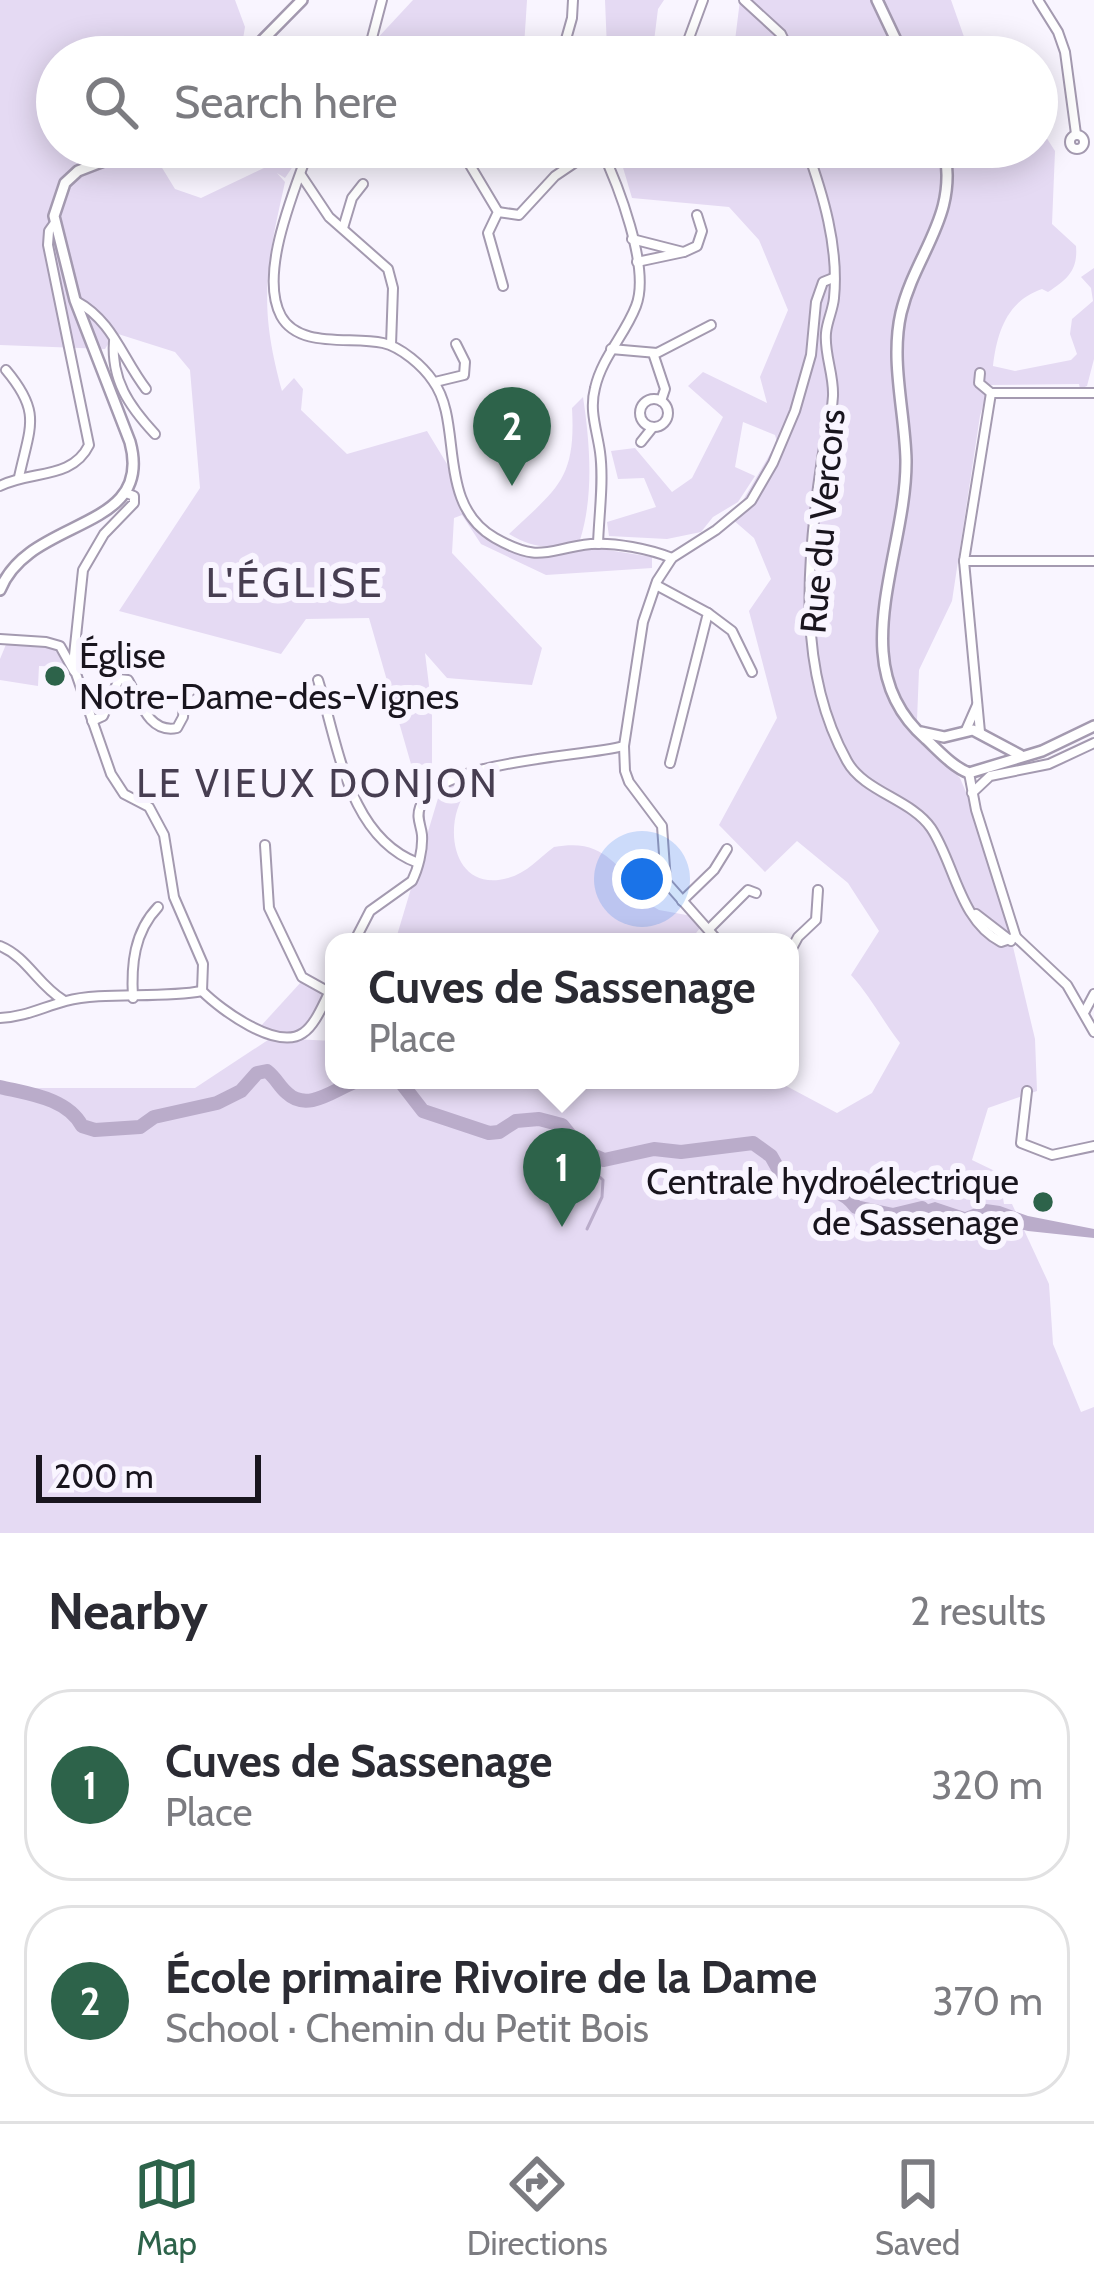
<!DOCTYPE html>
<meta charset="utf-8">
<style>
:root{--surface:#fff;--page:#f2f2f3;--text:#2b2b33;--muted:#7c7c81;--line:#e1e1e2;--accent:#2d634a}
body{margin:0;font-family:Cabin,sans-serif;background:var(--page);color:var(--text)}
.scale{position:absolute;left:36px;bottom:30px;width:225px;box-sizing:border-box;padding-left:12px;border:6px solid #19151e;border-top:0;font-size:33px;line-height:42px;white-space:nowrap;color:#19151e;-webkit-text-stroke:9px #f9f5ff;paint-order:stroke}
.you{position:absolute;left:642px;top:879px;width:42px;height:42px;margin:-30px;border:9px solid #fff;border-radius:50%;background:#1a73e8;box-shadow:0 0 0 18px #1a73e833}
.badge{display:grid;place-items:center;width:78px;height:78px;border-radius:50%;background:var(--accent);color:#fff;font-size:39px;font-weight:700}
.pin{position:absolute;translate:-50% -99px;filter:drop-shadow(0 3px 6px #0008)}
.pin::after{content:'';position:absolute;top:63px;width:42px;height:36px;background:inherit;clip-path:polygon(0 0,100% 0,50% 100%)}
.popup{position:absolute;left:325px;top:933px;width:474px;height:156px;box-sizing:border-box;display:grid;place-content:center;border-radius:24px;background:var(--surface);filter:drop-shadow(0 3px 9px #0005);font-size:39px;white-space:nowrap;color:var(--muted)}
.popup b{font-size:45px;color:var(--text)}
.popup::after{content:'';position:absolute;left:50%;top:100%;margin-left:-24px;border:24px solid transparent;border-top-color:var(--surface)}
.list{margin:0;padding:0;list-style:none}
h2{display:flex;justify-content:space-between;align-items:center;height:156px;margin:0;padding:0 48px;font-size:51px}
h2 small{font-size:39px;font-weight:400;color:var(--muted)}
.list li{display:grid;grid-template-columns:78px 1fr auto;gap:36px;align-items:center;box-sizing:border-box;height:192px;margin:0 24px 24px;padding:0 24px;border:3px solid var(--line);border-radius:48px}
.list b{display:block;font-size:45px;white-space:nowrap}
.list p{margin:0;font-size:39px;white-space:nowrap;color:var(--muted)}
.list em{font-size:39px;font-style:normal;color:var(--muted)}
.icon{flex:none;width:66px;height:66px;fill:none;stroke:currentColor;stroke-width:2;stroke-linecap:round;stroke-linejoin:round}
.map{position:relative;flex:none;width:1094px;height:1533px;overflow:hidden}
.search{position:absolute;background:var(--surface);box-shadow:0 6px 30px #0003;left:36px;right:36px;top:36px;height:132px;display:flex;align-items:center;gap:30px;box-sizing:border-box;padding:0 42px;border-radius:66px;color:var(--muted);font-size:45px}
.sheet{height:588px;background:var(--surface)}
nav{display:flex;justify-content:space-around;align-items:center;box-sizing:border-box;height:168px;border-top:3px solid var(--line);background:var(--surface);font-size:33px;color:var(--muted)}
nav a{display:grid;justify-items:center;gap:6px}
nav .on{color:var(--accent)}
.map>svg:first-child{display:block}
.green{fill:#e5daf3}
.water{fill:#baacca}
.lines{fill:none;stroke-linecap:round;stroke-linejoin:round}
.stream{stroke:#baacca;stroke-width:3}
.river{stroke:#baacca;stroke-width:14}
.minor-casing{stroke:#a49ab0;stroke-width:12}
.major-casing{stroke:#a49ab0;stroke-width:14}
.minor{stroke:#fff;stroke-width:8}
.major{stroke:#fff;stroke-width:9}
.poi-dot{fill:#2d634a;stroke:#f9f5ff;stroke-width:4.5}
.labels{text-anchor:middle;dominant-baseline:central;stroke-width:12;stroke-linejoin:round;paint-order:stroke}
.street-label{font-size:36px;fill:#19151e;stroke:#f9f5ff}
.poi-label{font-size:36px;fill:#19151e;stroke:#f9f5ff;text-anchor:start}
.neighbourhood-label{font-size:39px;letter-spacing:3px;fill:#473e51;stroke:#f9f5ff}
.quarter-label{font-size:42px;letter-spacing:3px;fill:#473e51;stroke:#f9f5ff}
</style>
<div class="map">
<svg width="1094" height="1533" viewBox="0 0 1094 1533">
<rect width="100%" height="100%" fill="#f9f5ff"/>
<g class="green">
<path d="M0,0H235L245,27L240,57H57V147H165L153,153L175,189L201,198L268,166L284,147H306L285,178L277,173L285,182C266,268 258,304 282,391L294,378L303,389L301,410L347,454L427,431L447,464L461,513L466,512L487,537L526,553L543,557L595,548L652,557V568L546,575L481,544L462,515L454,518L452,553L542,648L532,685L447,678L425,653L432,710V775L413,771L369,618L306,619L281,654L119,611L200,488L190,370L175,352L115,333L105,349L0,345Z"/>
<polygon points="413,0 527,0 524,47 490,57 360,57"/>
<polygon points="605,0 664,0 658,9 652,57 630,57 607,49"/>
<polygon points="740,0 951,0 969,51 987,48 994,57 733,57"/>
<path d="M1037,123L1055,151L1052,224L1076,246C1078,270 1068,279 1048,292L1042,289C1007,301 997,332 993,366L1015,371L1071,360L1077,354L1070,334L1072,319L1093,301L1091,288L1081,277L1094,268V359L1087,386L1080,389L1079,384L989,385L980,416L952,601L919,670L917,720L937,755L960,778L976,816L1009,930L1035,1039L1037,1091L988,1108L972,1160L999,1173L1004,1204H1012L1049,1284L1053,1344L1081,1412L1094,1407V1533H0V1088H195L271,1038L334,1041V1080H775L837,1113L872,1093L900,1043C882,1020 871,997 851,975L879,931L848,883L797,841L765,872L719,825L777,718L749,611L771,579L754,538L732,519L777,442L775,435L743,422L735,467L755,476L738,502L713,517L701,532L667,539L609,536L607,522L656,507L644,478L618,479L611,451L635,448L672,492L692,478L723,417L688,386L703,372L767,403L760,377L788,310L759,240L729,207L632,198L619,154L624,147H1037Z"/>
<path d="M583,397C590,443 594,496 580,540C552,549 536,550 509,534C558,488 576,479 572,408Z"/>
<polygon points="7,642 46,644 59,649 65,667 39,666 38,686 0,680 0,659"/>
<path d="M463,778L468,789C441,823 452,894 508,878C527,873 539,858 554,847C606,838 609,866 644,885V901L659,910L692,916L700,928L689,942H395L439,795Z"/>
<polygon points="302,981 320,990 322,997 301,1032 284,1036 260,1027"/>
</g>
<polygon class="water" points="935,1202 965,1212 986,1204 1000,1206 1028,1216 1094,1229 1094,1238 1028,1231 985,1220 937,1219 906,1211"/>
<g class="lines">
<g class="stream">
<polyline points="114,1129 114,1133"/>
<polyline points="583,1151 591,1169 603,1180 602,1197 587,1229"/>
</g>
<g class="river">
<path d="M399,1080L423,1111L489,1133L499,1132L516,1121L539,1119L562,1125L583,1151L604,1160L654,1149L681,1152L753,1143L771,1156L785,1181C811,1187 839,1184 856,1207L893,1215L922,1208"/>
<path d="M0,1087C29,1094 67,1098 82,1126L95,1130L140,1127L154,1117L217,1103L241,1091L257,1073L267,1071C276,1078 279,1086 287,1093C309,1114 338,1086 360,1080"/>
</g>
<g class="minor-casing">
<g id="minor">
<polyline points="744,0 781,34 792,57"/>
<polyline points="1038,0 1058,32 1065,52 1076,134"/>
<polyline points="367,57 382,0"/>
<polyline points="561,57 572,18 573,0"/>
<polyline points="682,57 703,0"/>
<circle cx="1077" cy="142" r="7"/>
<path d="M313,147L306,157C292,197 259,275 281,316C299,349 351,336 383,343C401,347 423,366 433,381C464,423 435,504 495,538C541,564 546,549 591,544C614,542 650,549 672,558"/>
<polyline points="451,147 464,155 498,212 488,233 503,286"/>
<path d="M806,147C823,194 839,247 834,298C833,310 827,321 826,333C824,354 834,374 833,396C832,417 825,438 822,459C807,558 796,670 847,761C864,792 911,799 931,828C955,864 959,920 1001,942L1016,937"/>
<polyline points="301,175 329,217 388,269 393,288 391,345"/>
<polyline points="498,212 519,215 555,176 598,147"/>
<polyline points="343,228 352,198 363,184"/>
<polyline points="632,239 683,252"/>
<polyline points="637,262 684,252 697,246 702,231 697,215"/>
<path d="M76,301C113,321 122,358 146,389"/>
<path d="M114,341C111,380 129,406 155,434"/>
<polyline points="611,349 657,353 711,325"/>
<polyline points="653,353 665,389 661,401"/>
<path d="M6,370C42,413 30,426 19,477"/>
<polyline points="980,373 979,383 991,393"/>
<polyline points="435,382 464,375 465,362 456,344"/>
<polyline points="991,393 1094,393"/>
<circle cx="654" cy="413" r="14"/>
<polyline points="641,442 653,427"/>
<path d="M0,486C31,470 72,480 89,445L48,245L49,231L54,224"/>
<polyline points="126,493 134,496 134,503 104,534 83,570 73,665 111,774 124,794 149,807 164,835 174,897 203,964 202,991"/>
<path d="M598,544C599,514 604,481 600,452C597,430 589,411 595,388C602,357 625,335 636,306C651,268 617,182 600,147"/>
<polyline points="964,561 1094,561"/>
<polyline points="656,585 708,613 670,763"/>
<polyline points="708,613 732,631 752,672"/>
<polyline points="0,639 46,642 60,646 74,671"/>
<path d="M318,680C338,744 348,837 418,863"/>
<path d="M92,721L103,716L119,679L128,680C140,701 149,734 177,728L183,717L185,691H190"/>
<polyline points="966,730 977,705"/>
<polyline points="980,732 964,561 991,393"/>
<polyline points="969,773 976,810 1016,937"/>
<polyline points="972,793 990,776 1049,764 1094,743"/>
<polyline points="265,845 269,908 302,977 329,992"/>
<polyline points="682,901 714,870 727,849"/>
<polyline points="976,914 1011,941"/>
<polyline points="709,929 748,890 756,893"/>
<polyline points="1017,938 1067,985 1094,1032"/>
<path d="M354,942L370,911L412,881C418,869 423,850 422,835C421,825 416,818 420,807C439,759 578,758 624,746"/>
<polyline points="719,942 666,882 662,826 629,782 625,771 624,746 643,622 657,581 672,558 716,530 751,501 773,463 795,411 811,355 816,302 823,282 833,278"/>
<path d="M0,946C27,957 38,985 63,1000"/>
<polyline points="790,952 798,937 816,920 818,890"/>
<path d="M202,991C221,1010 277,1051 303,1033C317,1024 325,998 334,984"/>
<path d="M133,998C131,965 134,932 158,907"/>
<polyline points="1085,1011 1094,994"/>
<path d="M0,1018C25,1017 43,1007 66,1001C102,991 160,999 202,991"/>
<polyline points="1027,1091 1021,1143 1052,1155 1094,1146"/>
</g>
</g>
<g class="major-casing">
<g id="major">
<polyline points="877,0 904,57"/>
<polyline points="246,57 302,0"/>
<path d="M944,147C959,217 916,251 901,313C890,361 905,412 906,460C907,555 841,666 926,739C939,751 953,767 969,773L1042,751L1094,726"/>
<path d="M0,590C29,516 155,533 130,442L75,300L54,216L65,183L78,171L140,147"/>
<polyline points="921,732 944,737 973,730 1020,755"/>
</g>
</g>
<use href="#minor" class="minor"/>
<use href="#major" class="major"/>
</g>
<g class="poi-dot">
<circle cx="55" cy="676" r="12"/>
<circle cx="1043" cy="1202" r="12"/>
</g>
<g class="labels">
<g class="street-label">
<text transform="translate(822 521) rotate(-85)">Rue du Vercors</text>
</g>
<g class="poi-label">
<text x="79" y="655">Église<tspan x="79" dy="41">Notre-Dame-des-Vignes</tspan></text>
<text x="1019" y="1181" text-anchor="end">Centrale hydroélectrique<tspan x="1019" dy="41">de Sassenage</tspan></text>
</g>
<g class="neighbourhood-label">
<text x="318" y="783">LE VIEUX DONJON</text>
</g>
<g class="quarter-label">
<text x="295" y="582">L'ÉGLISE</text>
</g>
</g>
</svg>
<div class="scale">200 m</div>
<div class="you"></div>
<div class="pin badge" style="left:562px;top:1227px">1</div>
<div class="popup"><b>Cuves de Sassenage</b>Place</div>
<div class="pin badge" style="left:512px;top:486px">2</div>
<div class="search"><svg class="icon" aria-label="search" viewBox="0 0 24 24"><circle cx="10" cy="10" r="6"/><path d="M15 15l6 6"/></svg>Search here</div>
</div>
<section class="sheet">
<h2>Nearby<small>2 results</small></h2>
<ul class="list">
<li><span class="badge">1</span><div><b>Cuves de Sassenage</b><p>Place</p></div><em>320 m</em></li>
<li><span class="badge">2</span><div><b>École primaire Rivoire de la Dame</b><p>School · Chemin du Petit Bois</p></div><em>370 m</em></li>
</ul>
</section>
<nav>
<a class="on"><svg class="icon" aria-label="map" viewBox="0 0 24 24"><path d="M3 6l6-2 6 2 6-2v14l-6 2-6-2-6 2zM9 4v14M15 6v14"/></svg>Map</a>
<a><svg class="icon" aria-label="directions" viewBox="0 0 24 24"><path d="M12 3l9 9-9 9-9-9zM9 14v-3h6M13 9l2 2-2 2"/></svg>Directions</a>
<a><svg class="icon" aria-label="saved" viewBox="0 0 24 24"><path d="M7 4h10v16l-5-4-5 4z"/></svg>Saved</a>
</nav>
